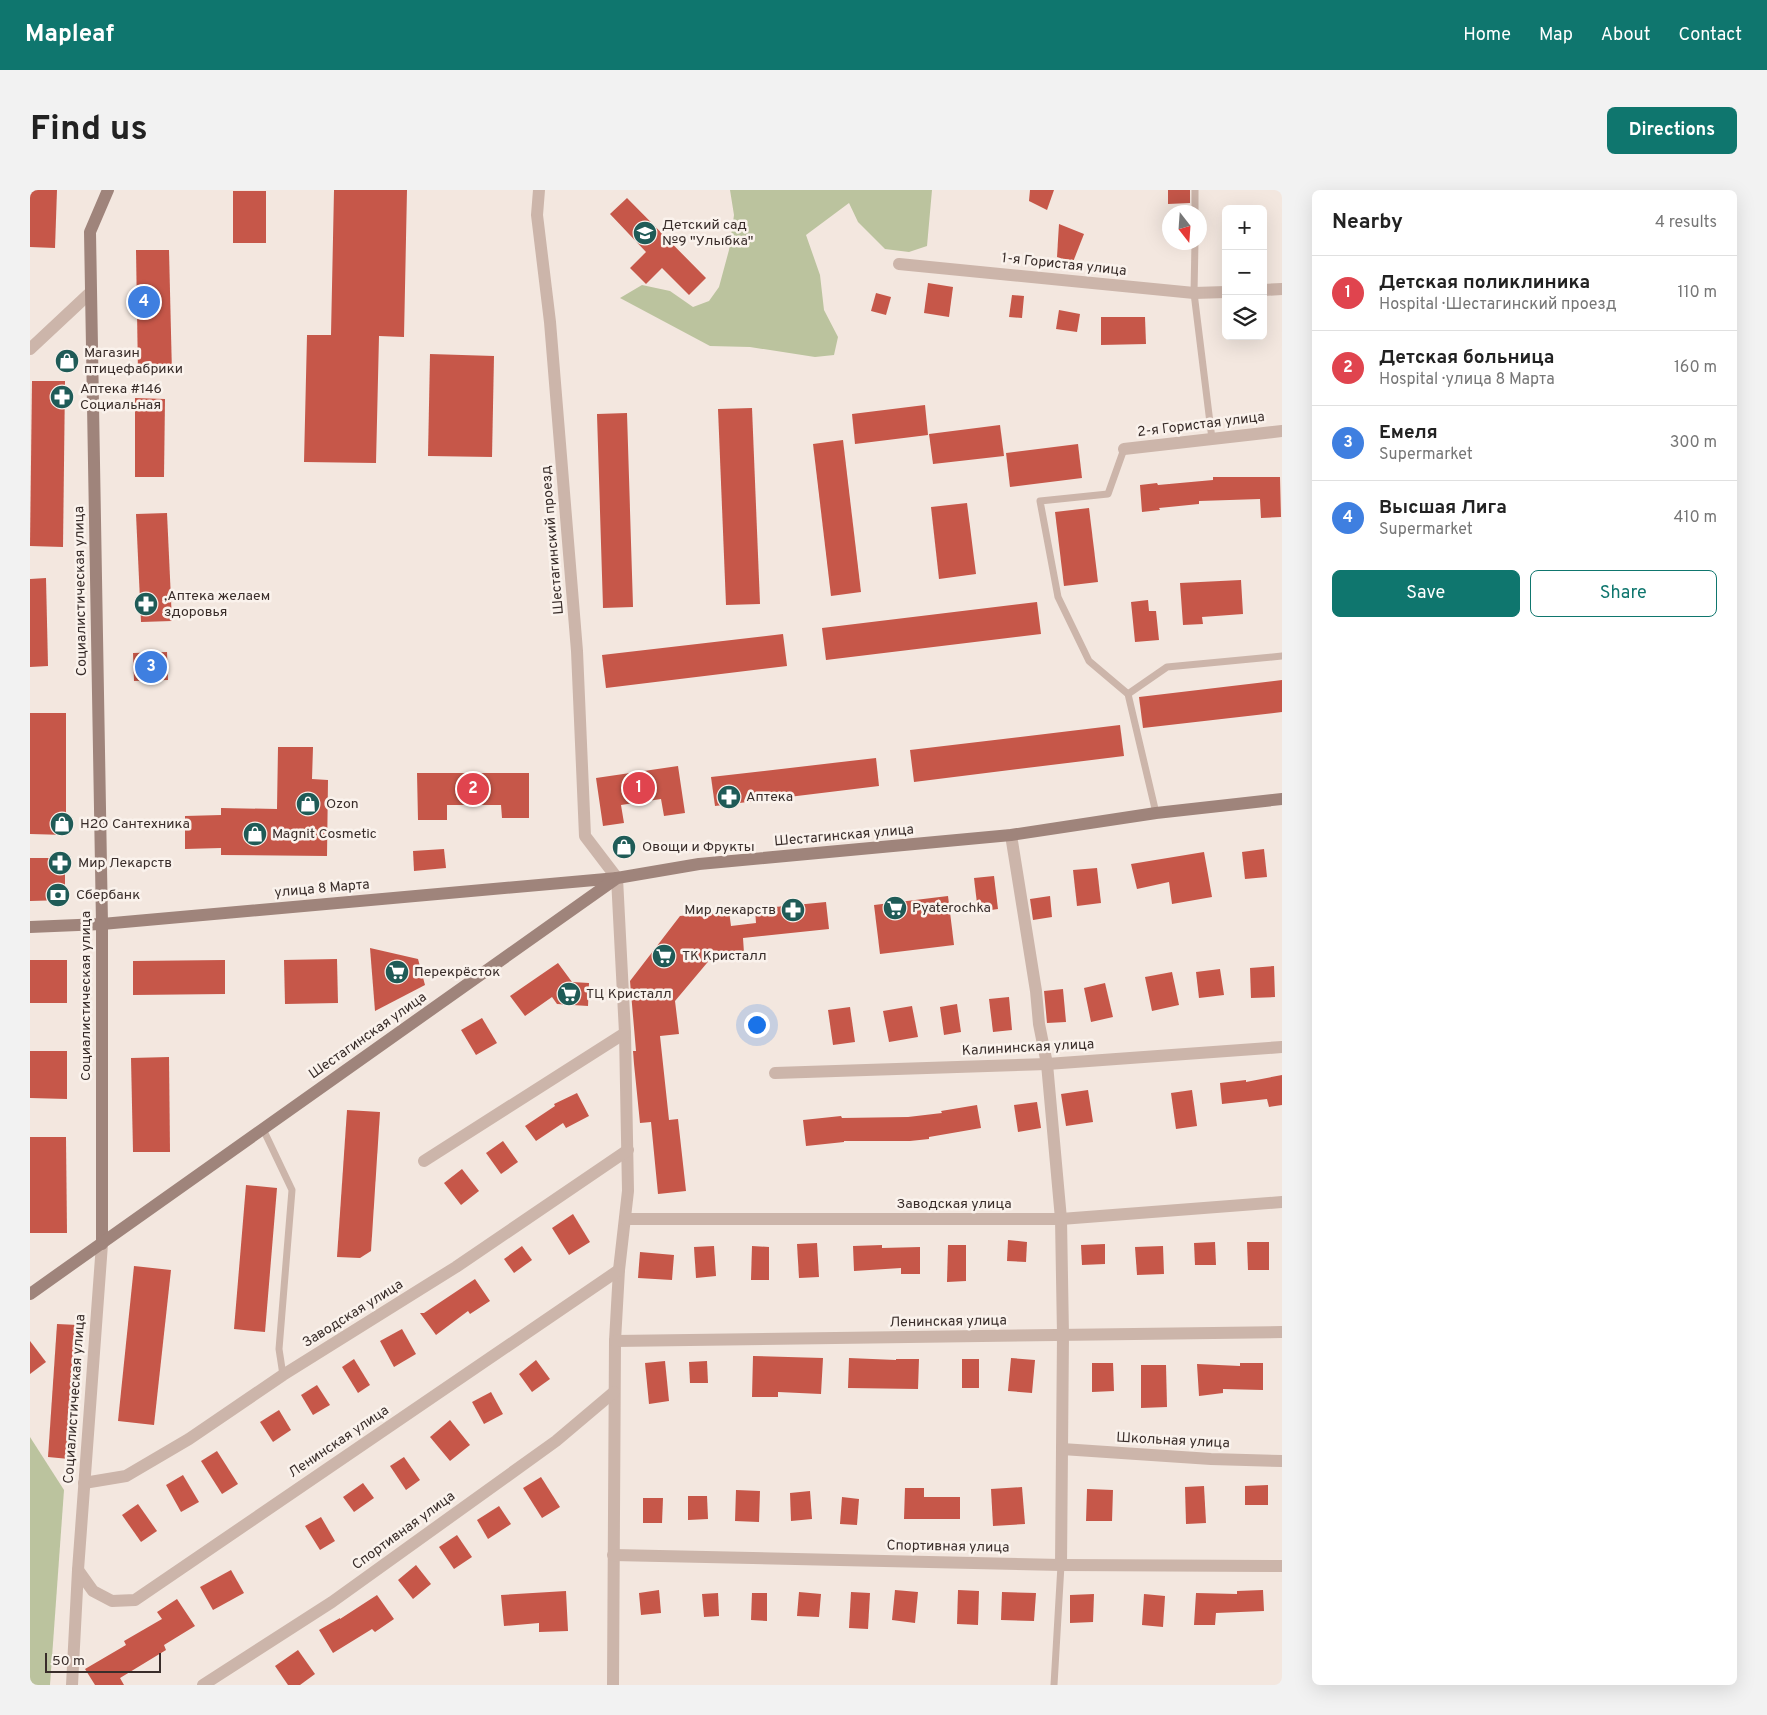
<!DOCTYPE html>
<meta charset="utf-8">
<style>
:root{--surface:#fff;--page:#f2f2f2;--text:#222;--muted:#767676;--line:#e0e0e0;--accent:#0f766e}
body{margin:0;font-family:Overpass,sans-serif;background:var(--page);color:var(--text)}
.controls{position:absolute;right:15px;top:15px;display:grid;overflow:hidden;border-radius:8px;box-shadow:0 5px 20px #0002}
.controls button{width:45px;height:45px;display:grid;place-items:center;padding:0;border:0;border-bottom:1px solid var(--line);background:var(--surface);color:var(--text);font:25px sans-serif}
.compass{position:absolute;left:1132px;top:15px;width:45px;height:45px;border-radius:50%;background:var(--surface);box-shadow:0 5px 20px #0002;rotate:163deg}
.scale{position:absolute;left:15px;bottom:12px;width:116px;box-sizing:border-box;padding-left:5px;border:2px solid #392d2a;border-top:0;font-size:14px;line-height:18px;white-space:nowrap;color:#392d2a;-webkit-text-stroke:4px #faf2ec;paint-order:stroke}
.you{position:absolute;left:726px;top:834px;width:18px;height:18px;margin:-12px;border:4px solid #fff;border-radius:50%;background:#1a73e8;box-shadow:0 0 0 8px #1a73e833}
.badge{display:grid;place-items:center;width:32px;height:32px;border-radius:50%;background:var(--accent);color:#fff;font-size:16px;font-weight:700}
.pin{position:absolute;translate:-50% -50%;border:2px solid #fff;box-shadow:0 1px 5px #0006}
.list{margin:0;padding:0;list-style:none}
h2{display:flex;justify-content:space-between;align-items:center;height:65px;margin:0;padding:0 20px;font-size:21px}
h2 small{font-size:16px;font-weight:400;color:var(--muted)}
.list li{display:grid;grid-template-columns:32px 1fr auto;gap:15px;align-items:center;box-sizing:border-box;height:75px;padding:0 20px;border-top:1px solid var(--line)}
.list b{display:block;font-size:19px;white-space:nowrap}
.list p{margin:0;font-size:16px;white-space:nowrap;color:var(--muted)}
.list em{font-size:16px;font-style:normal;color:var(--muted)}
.actions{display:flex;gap:10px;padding:15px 20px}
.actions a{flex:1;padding:11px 0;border:1px solid var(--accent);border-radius:8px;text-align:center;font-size:18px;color:var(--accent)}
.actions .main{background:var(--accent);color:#fff}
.icon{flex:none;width:28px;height:28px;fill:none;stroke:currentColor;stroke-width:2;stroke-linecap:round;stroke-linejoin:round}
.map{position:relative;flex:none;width:1252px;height:1495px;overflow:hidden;border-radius:8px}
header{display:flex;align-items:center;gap:30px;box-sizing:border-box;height:70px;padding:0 25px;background:var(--accent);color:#fff}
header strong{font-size:24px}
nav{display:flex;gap:28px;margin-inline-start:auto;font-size:18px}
.intro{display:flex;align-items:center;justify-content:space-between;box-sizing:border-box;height:120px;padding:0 30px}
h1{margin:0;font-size:35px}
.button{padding:12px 22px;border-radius:8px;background:var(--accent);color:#fff;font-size:18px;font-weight:700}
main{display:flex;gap:30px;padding:0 30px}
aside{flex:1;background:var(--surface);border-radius:8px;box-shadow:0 5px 20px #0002}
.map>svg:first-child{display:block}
.green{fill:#bbc39e}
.building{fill:#c65749}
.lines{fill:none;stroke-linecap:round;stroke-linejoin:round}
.lane{stroke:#ccb5aa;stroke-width:7}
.street{stroke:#ccb5aa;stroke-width:12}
.secondary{stroke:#9f847b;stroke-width:12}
.labels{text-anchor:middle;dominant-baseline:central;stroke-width:5;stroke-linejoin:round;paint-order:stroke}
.poi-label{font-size:14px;fill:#392d2a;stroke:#faf2ec;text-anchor:start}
.street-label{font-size:14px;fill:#392d2a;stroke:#faf2ec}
</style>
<header>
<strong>Mapleaf</strong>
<nav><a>Home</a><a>Map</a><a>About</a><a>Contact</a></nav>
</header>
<div class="intro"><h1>Find us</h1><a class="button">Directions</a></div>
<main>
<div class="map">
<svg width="1252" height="1495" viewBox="0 0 1252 1495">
<rect width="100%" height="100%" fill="#f3e7df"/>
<g class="green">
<polygon points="700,0 902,0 897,56 879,62 855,59 828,32 819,13 776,45 790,85 794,120 808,147 804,165 785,167 720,157 680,156 590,108 612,95 640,101 663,117 679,111 689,97 699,60 704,25"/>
<polygon points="0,1247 34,1300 20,1495 0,1495"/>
</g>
<g class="building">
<polygon points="0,0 27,0 25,58 0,57"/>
<polygon points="304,0 377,0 374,147 349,146 346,273 274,272 277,145 301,145"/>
<polygon points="1000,0 1024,0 1017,20 999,11"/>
<polygon points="1138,0 1160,0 1160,13 1138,14"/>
<rect x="203" y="1" width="33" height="52"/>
<polygon points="597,8 676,88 659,105 632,78 616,94 600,78 616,62 580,24"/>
<polygon points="1029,34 1054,44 1043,72 1027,67"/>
<polygon points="106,60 139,60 142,184 108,184"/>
<polygon points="898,93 923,97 919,127 894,123"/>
<polygon points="846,103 861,107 856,125 841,121"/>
<polygon points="982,105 994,106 992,128 979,127"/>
<polygon points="1029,120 1050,124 1047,142 1026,139"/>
<polygon points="1071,127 1115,127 1116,154 1071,155"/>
<polygon points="400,164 464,166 462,267 398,266"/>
<polygon points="2,191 35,191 33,357 0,356"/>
<polygon points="105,208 135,209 134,287 105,287"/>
<polygon points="895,215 898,245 825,254 822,224"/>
<polygon points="722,218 730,414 696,415 688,219"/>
<polygon points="597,223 603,417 573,418 567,224"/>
<polygon points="970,235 974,266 903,274 899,244"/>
<polygon points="813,250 831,402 801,406 783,254"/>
<polygon points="1048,254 1052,288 980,297 976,263"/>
<polygon points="1183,287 1250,287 1251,327 1231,328 1230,309 1169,311 1169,314 1129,318 1130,320 1112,322 1110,295 1127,293 1128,295 1183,290"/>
<polygon points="937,313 946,384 909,389 901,317"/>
<polygon points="1059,318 1068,392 1034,396 1025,322"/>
<polygon points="137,323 142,431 111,432 106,324"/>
<polygon points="16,388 18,476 0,477 0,389"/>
<polygon points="1211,390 1213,424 1172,427 1173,434 1153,435 1150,393"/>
<polygon points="1118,410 1119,421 1126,421 1129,450 1105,452 1101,412"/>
<polygon points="1007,412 1011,444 796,470 792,438"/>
<polygon points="753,444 757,476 576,498 572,465"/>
<polygon points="137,462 138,490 104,491 103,463"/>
<polygon points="1252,490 1252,522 1113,538 1109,507"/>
<polygon points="0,523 36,523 36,645 0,644"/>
<polygon points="1090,535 1094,566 884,592 880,560"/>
<polygon points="248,557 283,557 282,589 298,590 297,666 191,665 191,658 155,659 155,626 191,625 191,618 247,619"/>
<polygon points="846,568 849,596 685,616 681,587"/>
<polygon points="648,576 655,623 634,626 631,609 591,615 594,633 573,636 566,588"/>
<polygon points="387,583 499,583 499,628 472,628 471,615 417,615 417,630 388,630"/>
<polygon points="414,659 416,678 384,681 383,661"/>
<polygon points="1234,659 1237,687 1215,689 1212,662"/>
<polygon points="1174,662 1182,707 1142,714 1139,692 1107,699 1101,674"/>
<polygon points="0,668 35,668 35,710 0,711"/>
<polygon points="1067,678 1071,713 1047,716 1043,680"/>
<polygon points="964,686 968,719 948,722 944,688"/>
<polygon points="918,706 924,755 850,764 844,715"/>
<polygon points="1020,706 1022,727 1003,730 1000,709"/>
<polygon points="796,712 799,739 713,748 714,763 682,767 645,811 649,844 630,846 639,930 648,929 656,1001 628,1004 621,932 610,933 604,874 603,861 606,861 600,791 650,726 699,721 701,736 726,733 725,719"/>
<polygon points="340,758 388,769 395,795 345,821"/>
<polygon points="307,769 308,813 255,814 254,770"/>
<rect x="0" y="770" width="37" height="43"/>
<polygon points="195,770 195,804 103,805 103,771"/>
<polygon points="528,773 542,792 559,793 558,816 527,814 522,807 495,826 480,806"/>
<polygon points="1244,776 1245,807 1221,808 1220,778"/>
<polygon points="1190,779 1194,805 1169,808 1166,782"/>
<polygon points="1142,782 1149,815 1122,821 1115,787"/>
<polygon points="1075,793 1083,827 1061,832 1054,798"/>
<polygon points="1033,799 1036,832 1017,833 1014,801"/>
<polygon points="979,807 982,840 963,842 959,809"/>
<polygon points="927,814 931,842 914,845 910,817"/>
<polygon points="882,816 888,847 859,852 853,821"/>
<polygon points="820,817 825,852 803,855 798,820"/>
<polygon points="452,828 467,853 446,865 431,840"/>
<polygon points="0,861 37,861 37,909 0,908"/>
<polygon points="139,867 140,962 103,962 101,868"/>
<polygon points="1252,885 1252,915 1239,917 1237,909 1192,914 1190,893 1216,890 1216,892"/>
<polygon points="1058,900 1063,932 1036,936 1031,904"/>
<polygon points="1162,900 1167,936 1146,939 1141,903"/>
<polygon points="547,903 559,926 536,938 533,933 506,951 495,936 525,916 524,914"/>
<polygon points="1007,912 1011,938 988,942 984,915"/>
<polygon points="947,915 951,938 899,947 899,949 880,951 814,951 814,952 776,956 773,930 811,926 812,928 878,927 912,923 911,921"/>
<polygon points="317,920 350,922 341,1061 330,1068 307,1067"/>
<polygon points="0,947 36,947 37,1043 0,1043"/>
<polygon points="473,951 488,972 471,984 456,963"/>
<polygon points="432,979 449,1001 431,1015 414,993"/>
<polygon points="216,995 247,998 235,1142 204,1139"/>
<polygon points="543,1024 560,1052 539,1065 522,1038"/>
<polygon points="978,1050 997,1052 996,1072 977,1071"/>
<polygon points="1185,1052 1186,1075 1165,1075 1164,1053"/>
<polygon points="1217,1052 1239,1052 1239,1080 1218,1080"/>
<polygon points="787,1053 789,1087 769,1088 767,1054"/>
<polygon points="1075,1054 1075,1074 1052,1075 1051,1055"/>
<polygon points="852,1055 852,1058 890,1057 890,1084 871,1084 871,1078 824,1081 823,1056"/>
<polygon points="918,1055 936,1055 936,1091 917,1092"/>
<polygon points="492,1056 502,1070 484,1083 474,1069"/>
<polygon points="684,1056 686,1086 666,1088 664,1057"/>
<polygon points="722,1056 739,1057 739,1090 721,1090"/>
<polygon points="1133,1056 1134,1084 1107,1085 1105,1057"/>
<polygon points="610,1062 644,1065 642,1090 608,1088"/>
<polygon points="104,1076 141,1080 124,1235 88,1231"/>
<polygon points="445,1089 460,1111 440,1124 438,1121 406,1145 390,1123 394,1123"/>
<polygon points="27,1134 48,1135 39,1269 18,1267"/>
<polygon points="372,1139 386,1164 364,1177 350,1151"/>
<polygon points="0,1151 16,1172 0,1184"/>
<polygon points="723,1166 793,1168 791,1204 748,1202 748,1207 722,1207"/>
<polygon points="819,1168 866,1170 866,1169 889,1169 888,1199 818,1198"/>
<polygon points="981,1168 1005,1170 1002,1203 978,1201"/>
<polygon points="324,1169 340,1195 328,1203 312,1177"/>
<rect x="932" y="1169" width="17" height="29"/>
<polygon points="506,1170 520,1189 502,1202 489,1184"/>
<polygon points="635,1171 639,1211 619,1214 615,1173"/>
<polygon points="677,1171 678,1193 660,1193 659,1172"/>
<polygon points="1062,1173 1083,1173 1084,1201 1062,1202"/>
<polygon points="1210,1173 1233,1173 1233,1200 1193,1199 1193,1203 1169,1206 1167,1174 1210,1176"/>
<polygon points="1111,1175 1136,1175 1137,1217 1111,1218"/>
<polygon points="287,1195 300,1215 283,1225 271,1205"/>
<polygon points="461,1202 473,1224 454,1234 442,1212"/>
<polygon points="249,1220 261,1240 243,1252 230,1232"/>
<polygon points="420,1230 440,1255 420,1271 400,1247"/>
<polygon points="187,1261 208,1294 192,1304 171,1271"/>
<polygon points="374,1267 390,1290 376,1300 360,1276"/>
<polygon points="153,1285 169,1312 151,1322 136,1295"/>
<polygon points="511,1287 530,1317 512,1328 493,1298"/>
<polygon points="333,1293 344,1308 324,1322 313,1307"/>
<polygon points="1238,1295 1238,1315 1215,1315 1215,1296"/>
<polygon points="1174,1296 1176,1333 1156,1334 1155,1297"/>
<polygon points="992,1297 995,1334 963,1336 961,1299"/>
<polygon points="875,1298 894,1298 894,1307 930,1307 930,1329 874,1329"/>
<polygon points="1057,1299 1083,1300 1082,1331 1056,1331"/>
<polygon points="706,1300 730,1301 729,1332 705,1331"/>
<polygon points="780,1301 782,1329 761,1331 760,1303"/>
<polygon points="658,1306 677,1306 678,1329 658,1330"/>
<polygon points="812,1307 829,1309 827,1335 810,1334"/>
<polygon points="613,1308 633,1308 632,1333 613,1333"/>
<polygon points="108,1314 127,1341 111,1352 92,1325"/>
<polygon points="469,1316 481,1334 458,1349 447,1330"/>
<polygon points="291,1327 305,1351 290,1360 275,1336"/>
<polygon points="427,1345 442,1367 424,1379 409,1357"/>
<polygon points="386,1375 401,1394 383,1409 368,1390"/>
<polygon points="201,1380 214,1403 183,1420 170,1397"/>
<polygon points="629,1400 631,1423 611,1425 609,1403"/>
<polygon points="865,1400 888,1402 885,1433 862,1430"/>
<polygon points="928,1400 949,1401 948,1435 927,1434"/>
<polygon points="1233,1400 1234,1421 1186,1423 1185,1435 1164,1435 1166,1403 1207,1404 1207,1401"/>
<polygon points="536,1401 538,1441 509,1442 509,1433 474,1436 471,1405"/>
<polygon points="769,1402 791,1404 789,1427 767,1426"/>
<polygon points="821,1402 840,1403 838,1439 819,1438"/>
<polygon points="972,1402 1006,1403 1004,1431 971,1430"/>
<polygon points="688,1403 689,1426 674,1427 672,1404"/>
<polygon points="722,1403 737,1403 737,1431 721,1430"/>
<polygon points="1064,1404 1063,1432 1040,1433 1040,1405"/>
<polygon points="1114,1404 1135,1406 1133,1437 1112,1435"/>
<polygon points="347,1405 364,1429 345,1442 342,1439 303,1463 289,1440 310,1428 310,1429"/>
<polygon points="147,1409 165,1436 134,1455 136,1460 90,1488 94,1495 65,1495 55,1479 96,1455 94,1451 132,1429 127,1422"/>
<polygon points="268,1460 285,1484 270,1495 258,1495 245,1476"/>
</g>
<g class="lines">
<g class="lane">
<polyline points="1165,22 1165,0"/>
<polyline points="1165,52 1164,103 1182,249"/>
<polyline points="1094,259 1078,304 1010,311 1028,407 1059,471 1098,504 1126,623"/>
<polyline points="1098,504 1137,477 1252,466"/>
<polyline points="233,939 262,1000 249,1159 253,1185"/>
<polyline points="1024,1495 1031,1375"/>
</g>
<g class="street">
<polyline points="509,0 507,25 520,132 547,461 555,646 587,688 595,843 598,1001 589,1080 585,1151 583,1495"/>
<polyline points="869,74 1164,103 1196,102"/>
<polyline points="1233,100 1252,99"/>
<polyline points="0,159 61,102"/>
<polyline points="1094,259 1252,241"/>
<polyline points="981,645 1006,801 1009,834 1017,874 1031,1029 1033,1145 1031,1375"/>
<polyline points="745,883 1017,874 1252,857"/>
<polyline points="394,971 595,843"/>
<polyline points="595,1029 1031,1029 1252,1012"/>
<polyline points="585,1151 1252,1142"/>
<polyline points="1032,1259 1181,1269 1252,1271"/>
<polyline points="54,1293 96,1286 159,1249 253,1185 426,1077 598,960"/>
<polyline points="583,1365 1031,1375 1252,1376"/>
<polyline points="48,1380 63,1401 82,1411 105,1410 589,1080"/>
<polyline points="42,1495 48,1380 72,1054"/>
<polyline points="173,1495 302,1412 526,1251 584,1202"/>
</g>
<g class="secondary">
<polyline points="0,737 72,734 587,688"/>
<polyline points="72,1054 72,734 60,42 78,0"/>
<polyline points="0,1104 587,688 669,674 981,645 1126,623 1252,609"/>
</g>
</g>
<defs>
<g id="school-disc" transform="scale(1.25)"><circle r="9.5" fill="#1f5b57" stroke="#faf2ec"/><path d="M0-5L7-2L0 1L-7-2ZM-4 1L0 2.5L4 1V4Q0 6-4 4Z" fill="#fff"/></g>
<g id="shop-disc" transform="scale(1.25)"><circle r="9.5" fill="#1f5b57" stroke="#faf2ec"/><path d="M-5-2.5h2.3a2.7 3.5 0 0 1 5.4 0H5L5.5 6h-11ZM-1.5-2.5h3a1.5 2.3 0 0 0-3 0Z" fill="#fff"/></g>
<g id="pharmacy-disc" transform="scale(1.25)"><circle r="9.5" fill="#1f5b57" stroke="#faf2ec"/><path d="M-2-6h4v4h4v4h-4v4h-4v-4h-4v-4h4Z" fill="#fff"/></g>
<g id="bank-disc" transform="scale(1.25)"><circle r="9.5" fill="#1f5b57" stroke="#faf2ec"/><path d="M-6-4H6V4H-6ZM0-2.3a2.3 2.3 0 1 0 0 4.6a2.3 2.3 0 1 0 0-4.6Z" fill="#fff"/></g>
<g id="supermarket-disc" transform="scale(1.25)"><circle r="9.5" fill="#1f5b57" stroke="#faf2ec"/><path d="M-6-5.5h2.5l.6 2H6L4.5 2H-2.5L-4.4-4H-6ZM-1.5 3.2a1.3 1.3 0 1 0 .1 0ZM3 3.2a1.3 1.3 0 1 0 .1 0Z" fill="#fff"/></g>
</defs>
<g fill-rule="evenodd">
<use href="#school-disc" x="615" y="43"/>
<use href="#shop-disc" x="37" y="171"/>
<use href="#pharmacy-disc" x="32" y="207"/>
<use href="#pharmacy-disc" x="116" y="414"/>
<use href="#pharmacy-disc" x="699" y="607"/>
<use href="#shop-disc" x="278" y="614"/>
<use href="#shop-disc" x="32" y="634"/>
<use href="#shop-disc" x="225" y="644"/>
<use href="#shop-disc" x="594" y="657"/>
<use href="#pharmacy-disc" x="30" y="673"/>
<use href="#bank-disc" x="28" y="705"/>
<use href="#supermarket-disc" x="865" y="718"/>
<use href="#pharmacy-disc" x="763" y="720"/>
<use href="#supermarket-disc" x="634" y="766"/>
<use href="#supermarket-disc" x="367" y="782"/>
<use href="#supermarket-disc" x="539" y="804"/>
</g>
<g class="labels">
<g class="poi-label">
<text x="632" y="35">Детский сад<tspan x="632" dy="16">№9 "Улыбка"</tspan></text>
<text x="54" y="163">Магазин<tspan x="54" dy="16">птицефабрики</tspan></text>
<text x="50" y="199">Аптека #146<tspan x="50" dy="16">Социальная</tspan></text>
<text x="134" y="406">,Аптека желаем<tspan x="134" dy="16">здоровья</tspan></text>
<text x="716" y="607">Аптека</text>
<text x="296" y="614">Ozon</text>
<text x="50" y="634">H2O Сантехника</text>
<text x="242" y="644">Magnit Cosmetic</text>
<text x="612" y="657">Овощи и Фрукты</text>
<text x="48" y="673">Мир Лекарств</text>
<text x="46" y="705">Сбербанк</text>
<text x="882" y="718">Pyaterochka</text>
<text x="746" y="720" text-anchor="end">Мир лекарств</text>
<text x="652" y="766">ТК Кристалл</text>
<text x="384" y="782">Перекрёсток</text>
<text x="556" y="804">ТЦ Кристалл</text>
</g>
<g class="street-label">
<text transform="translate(1034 75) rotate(6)">1-я Гористая улица</text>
<text transform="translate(1171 235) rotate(-7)">2-я Гористая улица</text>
<text transform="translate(523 350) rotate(-95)">Шестагинский проезд</text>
<text transform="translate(51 401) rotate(-91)">Социалистическая улица</text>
<text transform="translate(814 646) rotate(-5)">Шестагинская улица</text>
<text transform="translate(292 699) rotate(-5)">улица 8 Марта</text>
<text transform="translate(56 806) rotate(-90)">Социалистическая улица</text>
<text transform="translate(338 846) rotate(-35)">Шестагинская улица</text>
<text transform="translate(998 858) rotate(-3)">Калининская улица</text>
<text x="924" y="1014">Заводская улица</text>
<text transform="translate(323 1124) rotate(-32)">Заводская улица</text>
<text transform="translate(918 1132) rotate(-1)">Ленинская улица</text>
<text transform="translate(45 1209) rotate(-86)">Социалистическая улица</text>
<text transform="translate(1143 1251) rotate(3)">Школьная улица</text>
<text transform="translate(309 1252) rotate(-34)">Ленинская улица</text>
<text transform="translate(374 1341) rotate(-36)">Спортивная улица</text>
<text transform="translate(918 1357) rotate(1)">Спортивная улица</text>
</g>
</g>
</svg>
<div class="controls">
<button>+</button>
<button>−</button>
<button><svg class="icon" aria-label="layers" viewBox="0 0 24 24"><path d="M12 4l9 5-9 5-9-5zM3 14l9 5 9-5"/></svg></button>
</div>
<svg class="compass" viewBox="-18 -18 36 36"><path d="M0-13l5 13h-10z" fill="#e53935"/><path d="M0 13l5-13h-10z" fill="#767676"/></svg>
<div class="scale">50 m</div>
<div class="you"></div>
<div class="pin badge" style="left:609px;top:598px;background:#e0444e">1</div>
<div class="pin badge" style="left:443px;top:599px;background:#e0444e">2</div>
<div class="pin badge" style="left:121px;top:477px;background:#3f7fe0">3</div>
<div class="pin badge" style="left:114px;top:112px;background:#3f7fe0">4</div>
</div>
<aside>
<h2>Nearby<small>4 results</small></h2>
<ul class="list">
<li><span class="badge" style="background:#e0444e">1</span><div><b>Детская поликлиника</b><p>Hospital · Шестагинский проезд</p></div><em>110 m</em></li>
<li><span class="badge" style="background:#e0444e">2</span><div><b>Детская больница</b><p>Hospital · улица 8 Марта</p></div><em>160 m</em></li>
<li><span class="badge" style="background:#3f7fe0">3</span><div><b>Емеля</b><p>Supermarket</p></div><em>300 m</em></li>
<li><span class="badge" style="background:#3f7fe0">4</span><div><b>Высшая Лига</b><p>Supermarket</p></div><em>410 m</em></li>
</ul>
<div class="actions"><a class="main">Save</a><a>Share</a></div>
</aside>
</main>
